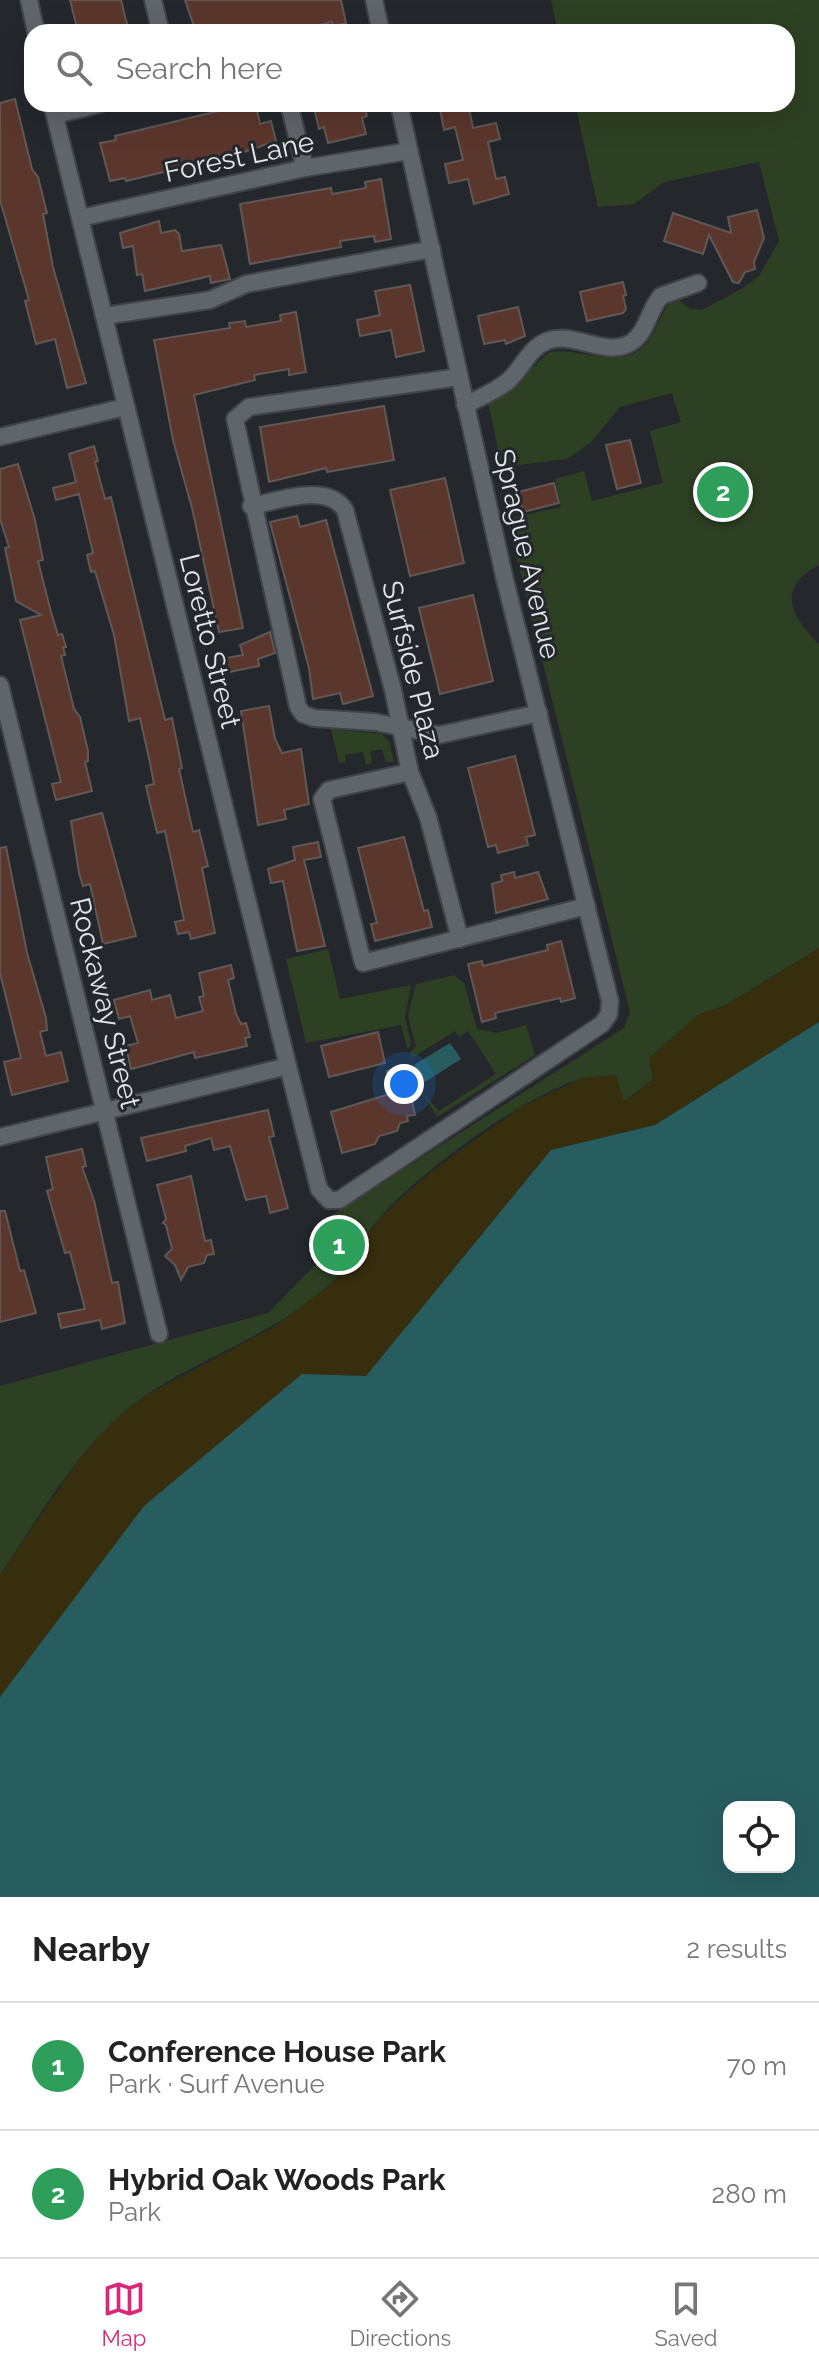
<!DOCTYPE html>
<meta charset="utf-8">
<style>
:root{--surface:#fff;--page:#f2f2f2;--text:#222;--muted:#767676;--line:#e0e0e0;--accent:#db2777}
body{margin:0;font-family:Raleway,sans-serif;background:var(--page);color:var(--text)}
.controls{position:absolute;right:24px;bottom:24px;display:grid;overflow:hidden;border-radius:16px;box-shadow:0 8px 32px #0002}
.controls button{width:72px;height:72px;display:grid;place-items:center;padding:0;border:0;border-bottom:2px solid var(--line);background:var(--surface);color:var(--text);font:40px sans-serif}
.you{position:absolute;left:404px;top:1084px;width:28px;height:28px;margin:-20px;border:6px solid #fff;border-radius:50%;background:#1a73e8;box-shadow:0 0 0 12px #1a73e833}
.badge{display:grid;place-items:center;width:52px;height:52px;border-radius:50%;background:var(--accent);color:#fff;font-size:26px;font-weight:700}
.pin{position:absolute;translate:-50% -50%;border:4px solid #fff;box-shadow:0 2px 8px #0006}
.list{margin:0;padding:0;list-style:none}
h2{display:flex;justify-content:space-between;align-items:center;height:104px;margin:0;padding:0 32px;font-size:34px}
h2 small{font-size:26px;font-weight:400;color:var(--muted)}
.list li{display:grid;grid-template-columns:52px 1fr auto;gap:24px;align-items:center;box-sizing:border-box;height:128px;padding:0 32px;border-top:2px solid var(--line)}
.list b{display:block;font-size:30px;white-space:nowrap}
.list p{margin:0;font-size:26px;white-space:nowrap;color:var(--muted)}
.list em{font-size:26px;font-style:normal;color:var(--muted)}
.icon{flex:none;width:44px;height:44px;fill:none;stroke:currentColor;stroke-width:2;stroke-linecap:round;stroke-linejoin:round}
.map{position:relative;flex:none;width:819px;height:1897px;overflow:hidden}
.search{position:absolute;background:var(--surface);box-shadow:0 8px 32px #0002;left:24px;right:24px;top:24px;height:88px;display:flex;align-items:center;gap:20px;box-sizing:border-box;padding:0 28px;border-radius:24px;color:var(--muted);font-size:30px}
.sheet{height:360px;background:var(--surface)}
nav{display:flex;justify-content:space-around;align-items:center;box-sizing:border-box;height:112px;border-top:2px solid var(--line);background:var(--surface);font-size:22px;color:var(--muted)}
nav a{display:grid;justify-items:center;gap:4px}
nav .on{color:var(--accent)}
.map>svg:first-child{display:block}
.green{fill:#2e4023}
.sand{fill:#372e0e}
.water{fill:#285d60;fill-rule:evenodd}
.building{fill:#5b362d;stroke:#615856;stroke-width:2}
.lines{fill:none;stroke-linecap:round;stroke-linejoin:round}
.minor-casing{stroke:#404449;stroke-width:20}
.minor{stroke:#60646b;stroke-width:16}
.labels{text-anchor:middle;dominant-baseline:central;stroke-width:6;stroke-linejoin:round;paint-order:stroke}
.street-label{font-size:28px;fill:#e2e5e9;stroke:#24282d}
</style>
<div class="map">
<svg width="819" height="1897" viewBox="0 0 819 1897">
<rect width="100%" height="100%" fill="#24282d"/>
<g class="green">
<path d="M551,0H819V565C776,587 790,617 819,644V948L726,1005L698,1015L649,1058L653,1079L623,1102L616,1076C604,1077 591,1076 580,1079C521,1098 422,1170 381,1216C363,1237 350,1265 330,1284C277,1333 208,1354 149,1393C83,1437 43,1511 0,1575V1386L268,1313L321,1259L315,1231L321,1222L624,1028L630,1012L507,519L561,507L555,479L584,471L592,501L663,483L650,431L681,422L672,393L620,407L591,442L567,459L502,467L488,402L508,391L549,352C578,347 622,371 645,345C656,333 660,315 670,302L680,301L690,309L702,310L743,288L759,276L779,241L759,162L664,182L634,204L598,207L575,104H787V32H558Z"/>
<polygon points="331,729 382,734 389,741 394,762 386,762 382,749 370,751 372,763 366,765 363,752 345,755 346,762 339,763"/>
<polygon points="328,949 340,999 411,985 405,1017 411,1044 408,1050 401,1025 306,1043 286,959"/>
<polygon points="454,975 464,983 477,1029 497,1033 526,1025 535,1055 437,1117 423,1093 439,1111 496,1074 468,1031 459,1037 455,1031 412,1058 410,1053 416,1046 408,1016 416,984"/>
</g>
<polygon class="sand" points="819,948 819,1022 655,1125 551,1150 366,1376 302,1375 0,1697 0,1575 80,1458 111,1423 148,1394 274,1327 332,1283 382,1216 432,1171 521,1107 583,1078 616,1075 624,1102 653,1080 649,1058 698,1015 726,1005"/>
<g class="water">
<path d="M819,1022V1897H0V1697L144,1506L302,1374L366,1376L551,1150L655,1125ZM729,1807H789V1867H729Z"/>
<polygon points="450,1043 461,1059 425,1082 414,1065"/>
</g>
<g class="building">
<polygon points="70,0 121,0 129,32 78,32"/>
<polygon points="185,0 341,0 346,23 333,26 332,22 290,32 196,32"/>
<polygon points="15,99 32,169 38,177 47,213 43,214 53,267 86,383 67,388 55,339 36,344 25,301 29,300 0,200 0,103"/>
<polygon points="313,104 364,104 367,116 362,118 366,134 328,143 324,127 319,129"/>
<polygon points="439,104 468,104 473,128 496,123 500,139 488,142 496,179 505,177 509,194 474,204 468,179 449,183 445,164 463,160 455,127 444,130"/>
<polygon points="239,106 240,110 256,106 260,124 271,121 276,141 235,155 126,181 125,178 110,181 100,143 116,140 115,136"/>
<polygon points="381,179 391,239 375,242 374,236 340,241 341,247 250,264 240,204 331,188 332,194 366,188 365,182"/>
<polygon points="757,210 764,238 754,262 755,269 745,272 739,283 733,282 709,235 703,254 664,241 673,213 731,233 728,217"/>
<polygon points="159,221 161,233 175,230 179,234 182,251 221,245 230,279 211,283 210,276 145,291 142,274 137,275 133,246 123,248 120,233"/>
<polygon points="623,282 626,295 623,296 626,309 623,313 587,321 580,292"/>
<polygon points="410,285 424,351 396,357 391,330 360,336 357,320 380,315 375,291"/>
<polygon points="518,307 525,336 506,344 505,340 484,344 478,316"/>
<polygon points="296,312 306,372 289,375 289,369 254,375 255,380 194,395 243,628 219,632 192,508 173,440 154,340 230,328 229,323 245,321 246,327 281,321 280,315"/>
<polygon points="384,406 394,460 327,472 326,468 269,482 260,427"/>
<polygon points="630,440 641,483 617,489 606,445"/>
<polygon points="94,446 98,461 95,462 105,499 111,497 165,720 172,718 182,768 179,769 193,832 199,830 208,866 202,868 215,933 191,939 189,932 178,934 175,922 184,920 165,831 157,833 146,786 154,784 150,763 140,718 129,721 114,635 95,571 91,572 87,555 93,553 79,494 56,500 53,488 76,482 69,454"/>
<polygon points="18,464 35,520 43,560 38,561 51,612 58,635 62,634 66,647 63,647 65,655 61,656 74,709 80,717 88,751 88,761 85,762 92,791 56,800 52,784 61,782 20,620 41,615 16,601 5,548 9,547 0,519 0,469"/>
<polygon points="445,478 464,563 410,576 390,490"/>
<polygon points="554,483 559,503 523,512 518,492"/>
<polygon points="297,516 300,527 326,520 373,696 343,704 340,693 313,699 309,668 270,522"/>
<polygon points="473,595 493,681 440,694 419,608"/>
<polygon points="270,632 275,653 258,659 259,666 224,673 221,659 243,655 240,645"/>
<polygon points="269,706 275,739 282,753 301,749 309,804 284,810 286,819 258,825 241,711"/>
<polygon points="515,756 535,835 526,837 528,845 498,853 496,845 488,847 468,768"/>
<polygon points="102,813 136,936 103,944 90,884 83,886 79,873 71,821"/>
<polygon points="404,837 424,911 428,910 432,927 375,941 371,924 377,923 358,848"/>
<polygon points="318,842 321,857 304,860 325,946 297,951 283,881 271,883 268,869 295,860 293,847"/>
<polygon points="6,847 27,953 46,1018 47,1030 40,1032 46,1056 61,1052 68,1081 12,1095 4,1062 21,1058 0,973 0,848"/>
<polygon points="514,872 515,878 538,872 548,899 496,913 492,884 502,881 501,875"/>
<polygon points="561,941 575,998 561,1002 560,998 495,1013 496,1018 482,1022 468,964 482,961 483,966 548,950 547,945"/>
<polygon points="231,965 234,978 228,980 236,1014 241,1024 246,1023 250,1037 245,1038 247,1046 195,1058 194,1052 131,1069 126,1046 138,1043 130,1016 119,1019 114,1000 150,990 152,1000 170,995 176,1018 203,1011 199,997 204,996 199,973"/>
<polygon points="378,1032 385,1063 329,1077 321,1046"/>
<polygon points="405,1067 415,1115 407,1116 408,1121 400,1123 397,1131 379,1136 375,1144 342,1153 331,1112 393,1093 387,1071"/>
<polygon points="268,1110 274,1136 269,1137 288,1208 270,1213 266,1196 246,1200 230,1146 214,1150 211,1138 185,1146 186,1151 147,1161 141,1138"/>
<polygon points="82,1149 86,1166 82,1167 94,1200 112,1283 118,1282 125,1323 102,1329 100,1320 61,1328 58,1314 85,1309 70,1252 65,1253 47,1191 53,1189 46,1157"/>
<polygon points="191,1176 205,1241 211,1240 214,1254 207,1255 204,1263 188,1267 181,1280 175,1265 165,1256 172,1249 166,1225 163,1223 166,1219 157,1185"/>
<polygon points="0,1211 5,1211 20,1271 24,1270 36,1313 0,1322"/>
</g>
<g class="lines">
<g class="minor-casing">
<g id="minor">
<polyline points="29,0 36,32"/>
<polyline points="153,0 160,29"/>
<polyline points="374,0 381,32"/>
<polyline points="52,104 288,1066 319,1189 329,1200 339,1200 602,1024 609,1014 610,1001 504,576 399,104"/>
<polyline points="289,104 305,168"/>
<polyline points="55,115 100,104"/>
<polyline points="80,218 305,168 409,151"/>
<polyline points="104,316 210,300 246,284 432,249"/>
<polyline points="459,377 249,407 235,419 298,707 303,714 314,718 375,722 439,735 539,713"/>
<path d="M465,405C480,398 496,391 508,381C522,369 529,348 547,341C573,330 607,359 632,342C647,332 649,309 661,296L698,283"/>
<polyline points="0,437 125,407"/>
<path d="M251,506C279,501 327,482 345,510L393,690L410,772L428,817L460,939"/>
<polyline points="0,685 159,1334"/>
<polyline points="410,772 329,790 322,799 363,963 587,906"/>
<polyline points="0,1137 288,1066"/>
</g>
</g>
<use href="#minor" class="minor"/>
</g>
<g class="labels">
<g class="street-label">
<text transform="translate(239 157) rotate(-12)">Forest Lane</text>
<text transform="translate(527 554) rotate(77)">Sprague Avenue</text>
<text transform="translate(210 641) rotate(76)">Loretto Street</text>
<text transform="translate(413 670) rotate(76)">Surfside Plaza</text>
<text transform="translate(105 1003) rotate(76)">Rockaway Street</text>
</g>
</g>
</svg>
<div class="controls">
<button><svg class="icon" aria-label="locate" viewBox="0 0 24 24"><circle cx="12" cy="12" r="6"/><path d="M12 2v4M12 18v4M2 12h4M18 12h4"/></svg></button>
</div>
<div class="you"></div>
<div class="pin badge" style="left:339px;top:1245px;background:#2e9e5b">1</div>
<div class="pin badge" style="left:723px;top:492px;background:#2e9e5b">2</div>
<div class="search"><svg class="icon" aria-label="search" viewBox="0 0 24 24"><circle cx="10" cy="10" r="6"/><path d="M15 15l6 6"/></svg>Search here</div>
</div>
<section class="sheet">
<h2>Nearby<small>2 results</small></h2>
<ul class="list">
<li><span class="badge" style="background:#2e9e5b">1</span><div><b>Conference House Park</b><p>Park · Surf Avenue</p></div><em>70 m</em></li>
<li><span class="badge" style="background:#2e9e5b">2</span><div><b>Hybrid Oak Woods Park</b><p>Park</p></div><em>280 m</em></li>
</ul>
</section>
<nav>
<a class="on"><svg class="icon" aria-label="map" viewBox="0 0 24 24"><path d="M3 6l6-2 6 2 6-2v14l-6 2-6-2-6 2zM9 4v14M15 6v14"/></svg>Map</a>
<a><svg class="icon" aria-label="directions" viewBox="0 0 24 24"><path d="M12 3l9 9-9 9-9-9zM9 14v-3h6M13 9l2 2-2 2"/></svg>Directions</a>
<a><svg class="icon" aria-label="saved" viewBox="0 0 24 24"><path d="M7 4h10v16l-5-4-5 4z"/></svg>Saved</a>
</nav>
